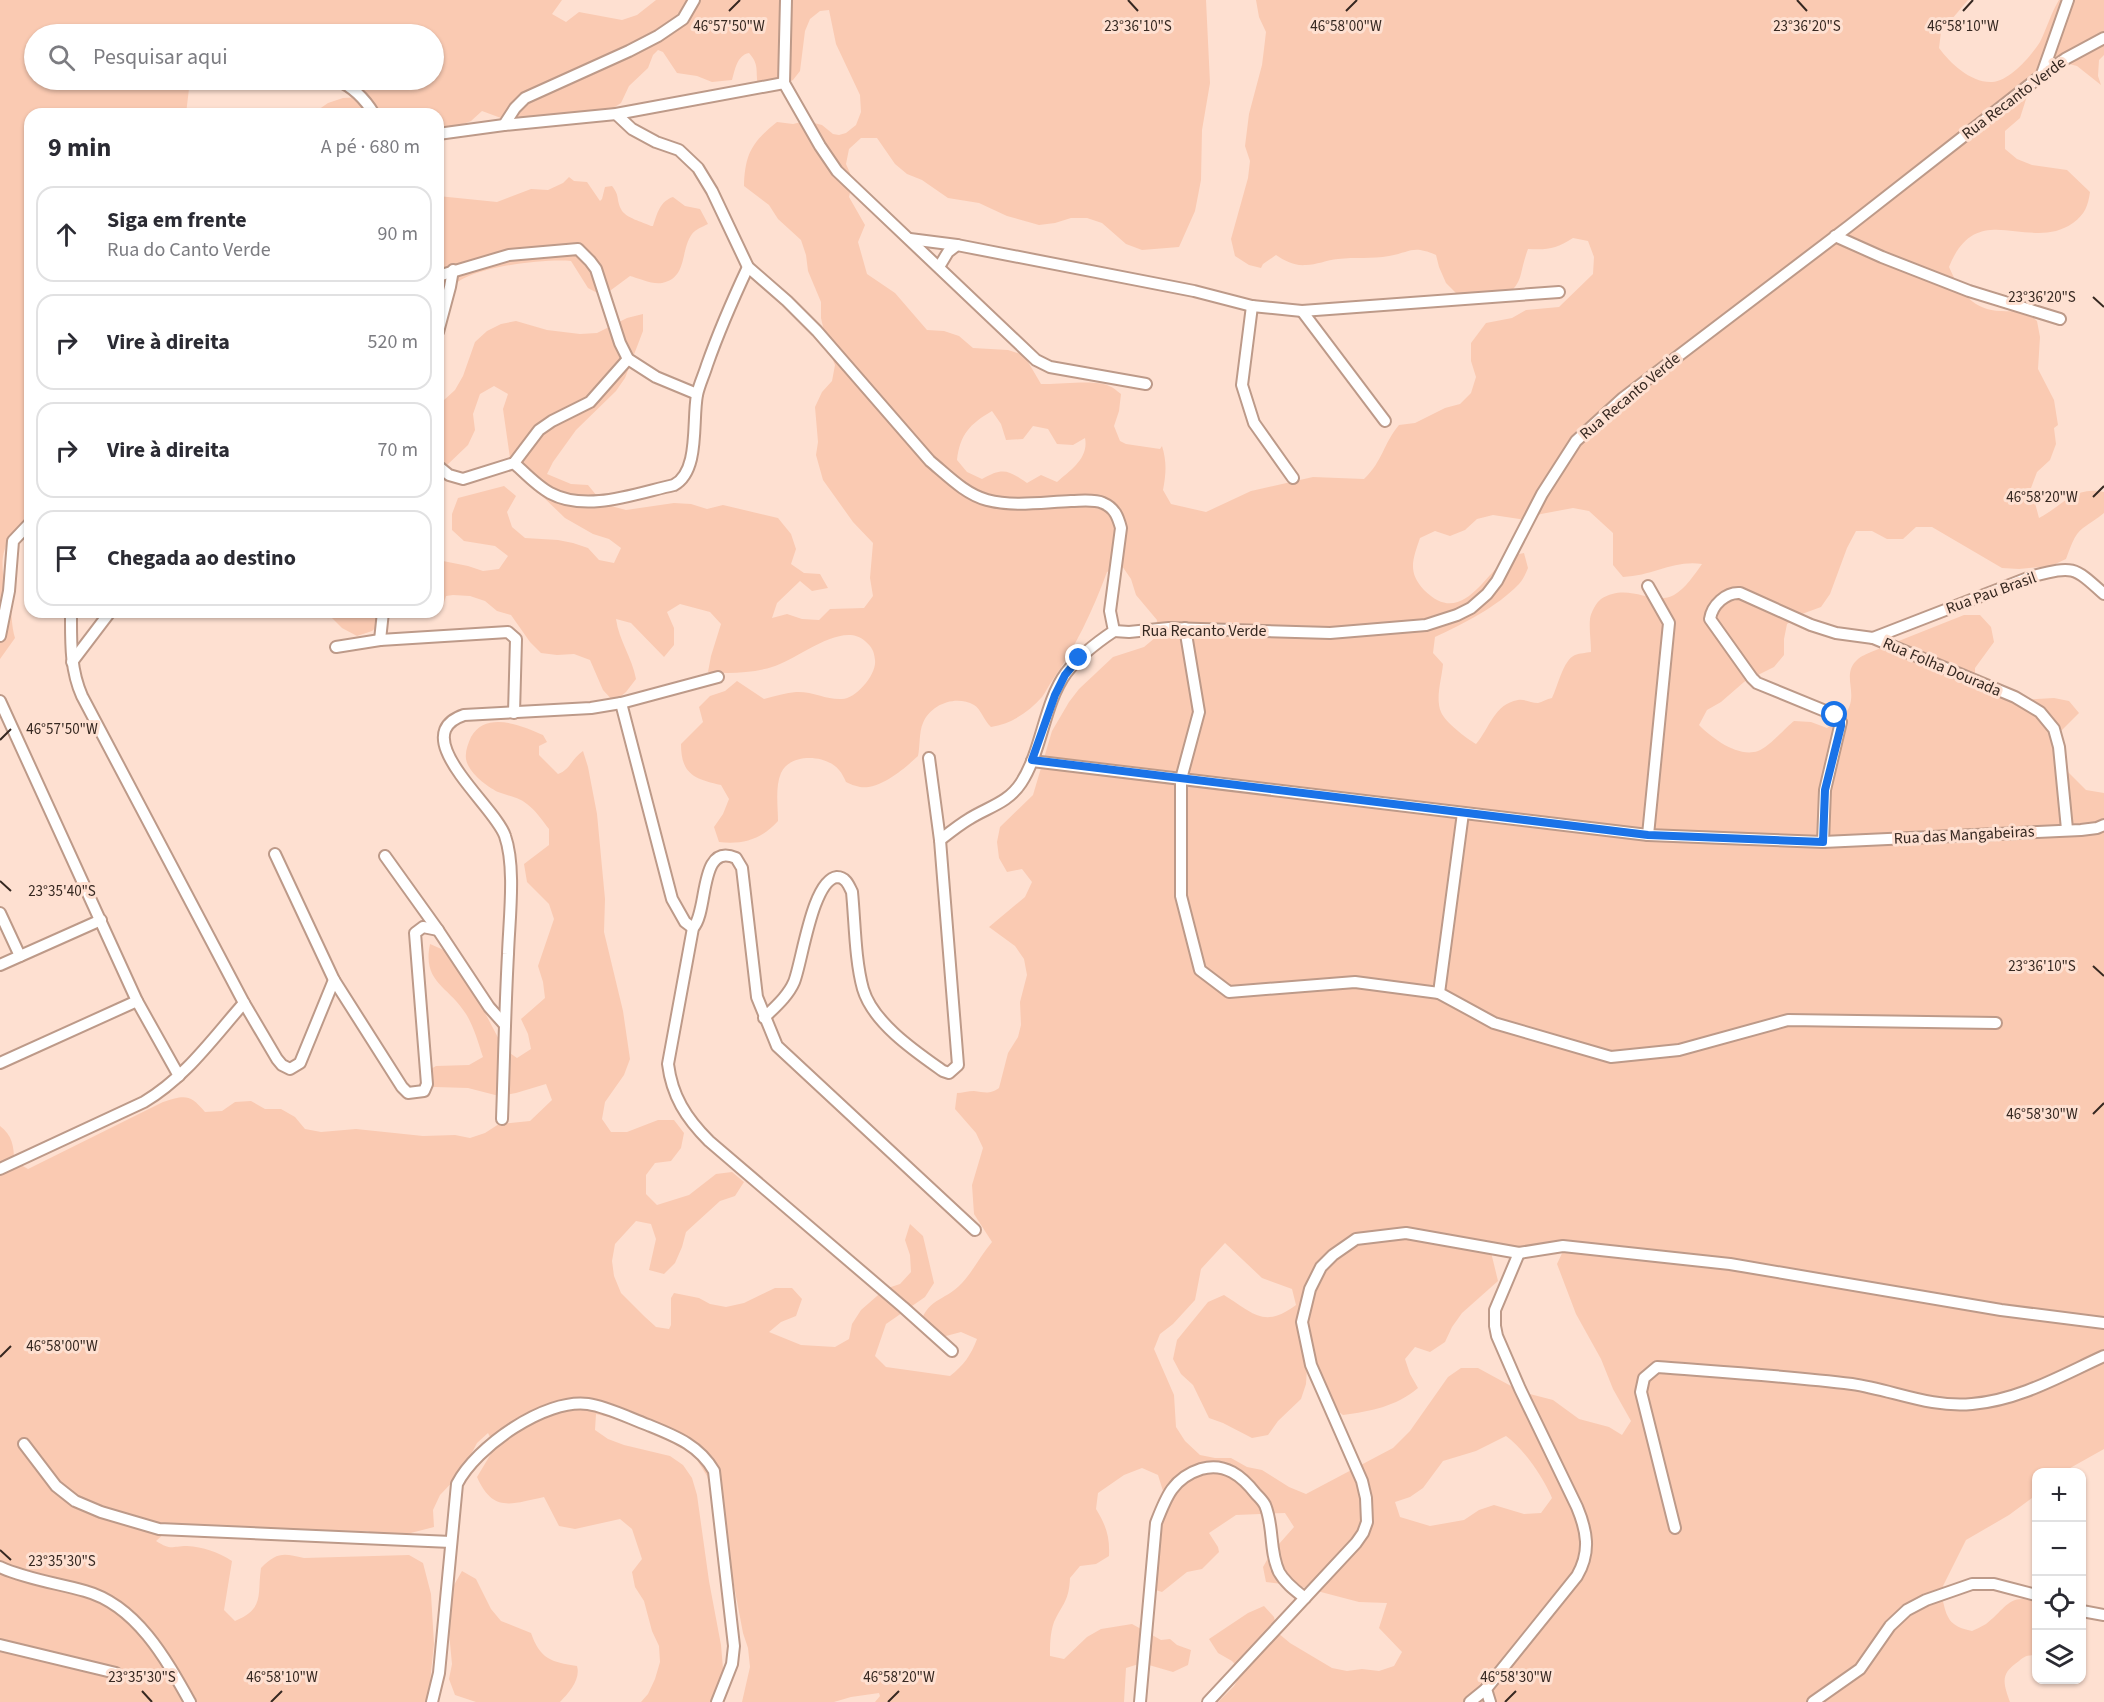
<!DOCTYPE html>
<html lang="pt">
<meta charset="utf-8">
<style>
:root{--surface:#fff;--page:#f2f2f3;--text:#2b2b33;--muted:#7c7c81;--line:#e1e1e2}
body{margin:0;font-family:"Source Sans 3",sans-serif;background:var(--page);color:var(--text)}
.controls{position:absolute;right:18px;bottom:18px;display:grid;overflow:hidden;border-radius:12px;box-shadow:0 2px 4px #0004}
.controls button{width:54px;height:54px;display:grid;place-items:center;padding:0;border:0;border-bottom:2px solid var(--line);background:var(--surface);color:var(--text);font:30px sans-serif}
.stop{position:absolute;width:18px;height:18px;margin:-14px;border:4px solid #1a73e8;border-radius:50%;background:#fff}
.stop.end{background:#1a73e8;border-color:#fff;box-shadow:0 2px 6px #0008}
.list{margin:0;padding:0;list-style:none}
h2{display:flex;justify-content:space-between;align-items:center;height:78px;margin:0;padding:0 24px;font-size:26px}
h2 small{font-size:20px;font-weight:400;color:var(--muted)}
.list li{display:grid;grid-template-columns:39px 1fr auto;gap:18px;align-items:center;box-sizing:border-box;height:96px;margin:0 12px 12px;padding:0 12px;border:2px solid var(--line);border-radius:18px}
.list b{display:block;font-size:22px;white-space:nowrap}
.list p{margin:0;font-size:20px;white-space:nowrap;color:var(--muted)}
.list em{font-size:20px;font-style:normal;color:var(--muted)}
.icon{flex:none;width:33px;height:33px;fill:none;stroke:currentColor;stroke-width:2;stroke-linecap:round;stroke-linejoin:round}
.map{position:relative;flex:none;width:2104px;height:1702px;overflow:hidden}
.search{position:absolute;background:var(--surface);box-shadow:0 2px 4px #0004;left:24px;top:24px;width:420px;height:66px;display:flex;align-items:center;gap:15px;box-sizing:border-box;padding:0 21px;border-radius:33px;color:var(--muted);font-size:22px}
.panel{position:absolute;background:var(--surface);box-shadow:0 2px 4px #0004;left:24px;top:108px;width:420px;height:510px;border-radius:18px}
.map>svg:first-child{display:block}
.green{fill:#facab2;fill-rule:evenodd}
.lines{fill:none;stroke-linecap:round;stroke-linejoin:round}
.minor-casing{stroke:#bd9a89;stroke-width:14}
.minor{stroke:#fff;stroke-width:10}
.route{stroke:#1a73e8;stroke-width:8}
.ticks{fill:none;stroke:#362821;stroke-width:2}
.labels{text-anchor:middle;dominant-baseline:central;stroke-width:6;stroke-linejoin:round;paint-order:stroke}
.street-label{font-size:16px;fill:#362821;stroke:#fee0d1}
.ticks-label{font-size:15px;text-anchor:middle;fill:#362821;stroke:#fee0d1;stroke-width:6;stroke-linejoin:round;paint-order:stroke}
</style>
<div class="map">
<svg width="2104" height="1702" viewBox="0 0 2104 1702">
<rect width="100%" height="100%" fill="#fee0d1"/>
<g class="green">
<path d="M0,0H562L552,14L566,22L579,12L622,20L637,15L656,0H1206L1210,83L1202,130L1201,180L1195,211L1179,247L1142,250L1126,244L1102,223L1087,218H1071L1055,223L1039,225L1007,216L979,203L948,198L922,180L907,174L895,164L877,138H861L849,149L846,164L853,180L849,197L865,225L858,242L867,274L895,293L927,330L944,331L959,336L973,348L1008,350L1024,355L1041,384C1058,385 1096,379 1109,386C1113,387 1117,391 1121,394L1119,411L1114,426L1120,441L1126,444L1160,449L1162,446C1167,462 1166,474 1163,490L1171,504L1206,512L1251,491L1313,477L1364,479C1383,461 1383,444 1399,425L1415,423L1445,408L1460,404L1471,393L1476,377L1471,361V343L1486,323L1512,318L1526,310L1559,307L1593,274L1594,257L1588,241L1573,238C1556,249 1548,250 1528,249C1517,279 1526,283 1496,303C1484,294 1471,294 1457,294L1446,283L1439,267L1436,255C1412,245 1412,252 1389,256C1372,259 1355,257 1338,259C1327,260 1316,265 1306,265C1294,266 1285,261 1276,255L1263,264L1261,268L1249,265L1235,256L1231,239L1248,178L1250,161L1245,146L1249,114L1262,65L1264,49L1266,32L1259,17L1256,0H1968L1941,32L1939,48C1950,63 1971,83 1992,82C2010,81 2031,56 2040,42C2047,28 2051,13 2059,0H2104V55L2099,60L2098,76L2101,85L2077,66L2061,62L2047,72L2027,96L2020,118L2005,131V149L2017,159L2032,165L2067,170L2090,192C2088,206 2085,214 2073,223C2029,254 1977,196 1949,267C1966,306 1983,315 2025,310L2037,321L2040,337L2038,369L2054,400L2058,425L2054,428L2056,444L2050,460L2037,472L2031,488L2039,518C2061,507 2074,485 2104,492V513C2097,519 2091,522 2083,528C2074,534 2070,549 2066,559L2051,566L2019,569L2002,568L1932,527H1916L1903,539H1887L1872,531H1856L1847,548L1830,594L1821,607L1802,614L1787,624L1784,639V655L1774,667L1744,682L1721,702L1707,710L1699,725C1712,738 1738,758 1758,751C1768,748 1785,728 1794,721L1811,722L1827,728C1873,703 1835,679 1858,659C1861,656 1867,654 1871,652L1964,615H1980L1991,627L1994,642L1975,668V684L1989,692L2020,700L2054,698L2069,701L2079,713L2056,736L2063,767L2086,790L2104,793V1449L2063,1472H2036V1495L2009,1515L1966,1540L1943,1586L1946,1590L1942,1597C1947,1619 1949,1626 1972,1631C1976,1629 1981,1627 1986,1624C2005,1610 2009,1592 2036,1602V1655C2029,1655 2024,1656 2019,1661C2000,1674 2003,1682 2010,1702H1218L1234,1686L1242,1672L1232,1661L1218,1653L1209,1639L1248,1613L1264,1606L1274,1617L1278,1633L1290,1643L1332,1668L1347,1671L1362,1669L1379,1671L1394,1666L1402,1652L1379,1628L1387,1603L1359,1602L1298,1586L1266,1582L1263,1567L1271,1553L1294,1527L1285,1513L1236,1515L1209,1533L1218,1547L1219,1552L1202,1569L1187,1572L1162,1592L1146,1587L1152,1540L1149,1523L1163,1491L1158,1475L1142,1468L1124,1475L1098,1493L1096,1509C1106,1525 1110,1537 1109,1556L1096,1564L1080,1566L1070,1578C1069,1601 1063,1603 1054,1622C1050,1633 1050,1645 1050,1656L1064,1659L1087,1637L1101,1629L1132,1624L1161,1640L1170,1639L1177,1645L1191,1650L1188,1665L1173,1672L1142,1663L1126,1668L1124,1702H875L880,1696L879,1693L851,1697L834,1702H742L750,1667L748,1648L743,1633L728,1554L707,1476L689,1447L626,1421L596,1414L595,1430L608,1439L624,1445L670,1456L683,1465L692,1478L697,1495L709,1581L721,1645L724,1680L717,1702H641L648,1694L655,1679L660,1662L659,1646L652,1631L644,1601L635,1587L632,1572L642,1559L632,1529L620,1519L575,1529L559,1526L544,1497C511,1504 493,1513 477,1477L495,1447L488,1433L477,1443L462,1472L440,1495L433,1510L434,1527L403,1535L370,1533L368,1531L183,1529L167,1531L156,1541C172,1551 171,1546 187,1546C203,1547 218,1552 232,1561L224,1610L235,1621C265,1608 257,1596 261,1568C277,1552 283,1553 304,1558L409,1555L423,1563L431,1594L434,1644L428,1702H0V1126C12,1135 14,1146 14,1161L28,1169L163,1102C185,1095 190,1094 205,1112L222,1111L235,1102L251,1101L265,1109H281L295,1117L305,1129L321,1132L356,1129L423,1136L455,1135L470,1138L485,1133L499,1124L530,1121L552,1100L546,1084L516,1093L499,1096L468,1088L435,1087L418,1089L422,1074L436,1066L469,1065L483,1057C478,1042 474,1027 466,1014C449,986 422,983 430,944L446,951L456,962L473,990L504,1049L517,1058L531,1049L528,1034L521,1019L545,998L543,982L538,966L554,919L549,904L527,882L524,864L549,845V829C542,820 536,811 527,804C518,797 508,796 498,792C486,786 468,772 466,759C465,751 468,744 471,737C486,710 523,726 543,735L547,742L539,746V755L558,774C570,770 572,758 583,751L588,767L597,814L605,899L604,932L623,1011L630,1059L624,1075L605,1102L602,1119L611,1132H627L658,1120H674L684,1133L681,1148L671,1161L655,1163L646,1175V1194L657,1205L689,1195L716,1174L732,1172L744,1182L735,1196L720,1201L686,1232L682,1247L675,1263L664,1274L649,1270L656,1239L651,1224L636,1221L615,1244L612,1261L614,1276L621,1293L644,1316L656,1327L669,1329L671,1325V1298L674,1293L699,1298L710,1304L726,1307L744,1303L775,1288H792L802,1299L796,1316L781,1322L769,1332L801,1345L835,1347L849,1339L852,1324L861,1310L885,1289L900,1284L911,1272L910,1255L905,1240L910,1224L923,1236L934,1283L925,1297L886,1324L875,1356L886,1367L950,1376C964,1365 971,1355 977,1339L961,1332L931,1340L919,1329C926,1297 943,1303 962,1283C973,1271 981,1255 992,1242L974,1214L972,1185L983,1148L976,1133L955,1109L957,1093C962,1093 968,1091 974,1091C984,1092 989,1095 999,1088L1008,1053L1018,1037L1021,1025L1020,1002L1027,975L1024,959L1015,946L989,927L1025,897L1032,882L1022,869L1007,872L999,858L997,842L1000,827L1033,795L1052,731L1069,702L1079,689L1113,657L1144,647L1156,637L1157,620L1136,595L1131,579L1122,566L1107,572C1093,610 1075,648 1052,681C1048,686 1046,692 1042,697C1029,712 1011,724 991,727C984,721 981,709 974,705C956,695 931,704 923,723C919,731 920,747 918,756C904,769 880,790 860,787C855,786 850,784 846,782C844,778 842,773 839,770C826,754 790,753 781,773C775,787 778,806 778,821C762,839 743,845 719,842L714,827L723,814L729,799L721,785C694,779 681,774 681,744L703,722L699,707L710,696L725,691L737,681L764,699C775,696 786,693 796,692C812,691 827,700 842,699C856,699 877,674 875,660C874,651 872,647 865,641C842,620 797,660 772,667C753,673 728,674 708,672L711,656L721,624L710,612L680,604L667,612L674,628V645L664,657L631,623L616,619C619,641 632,657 636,679L626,692L614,702L603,690L590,660L574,654L557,655L541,653L530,642L511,615L497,611L485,601L470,596L453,595L446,596L443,606L438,611V560L468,566L483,571L499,569L508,556L495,546L464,541L452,530V514L458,498L504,486L516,496L507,512L512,527L525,538L558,540L573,543L588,548L599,560L614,563L621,548L609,539L593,534L565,518L540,494L510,458L503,409L508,394L494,386L480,394L473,414L475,430L468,445L445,467L438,468V400L443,401L455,390L463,376L475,342L487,331L501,324L516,321L547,330L580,334L597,333L627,318L643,314V331L625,378L616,391L576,430L553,462L547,474L571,484L588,485L597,496L611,506L626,510L674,503L691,504L707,509L723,505L778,518L791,534L796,549L791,564L804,573L820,574L828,588L812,591L800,581L777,603L772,618L787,614L802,619L819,620L830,609L864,608L873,596L870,578L873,543L853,522L823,480L816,455L818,442L815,407L822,392L832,381L835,365L828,349L821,318V302L808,271L806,255L801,240L778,219L769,205L744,186C745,154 752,142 777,122L793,124L806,121L822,125L833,134L839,135L846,133L856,125L861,112L860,95L836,44L829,10L820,11L810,19L805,31L800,71L793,80L777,89L759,87C754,74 761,66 749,53C737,55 735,70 732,80L712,82L697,76L677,73L663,52L658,50L653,55L648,68L629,86L621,103L610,110L541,118L522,117L501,118L482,111L471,121L438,134V114H278L283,110L298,113L315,112L328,103L343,98L362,97L368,80H434V34H34V80H190L186,114H30V517C12,534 0,545 3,573C5,582 9,591 10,600C12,613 11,625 15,638L0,659ZM992,411L1001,424L1006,440L1023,439L1033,426L1048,429L1057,444L1073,445L1085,438C1089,458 1071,470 1057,482L1041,475L1027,483C1008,470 1003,467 982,479L967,472L957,460C960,434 970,424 992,411ZM1573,508L1589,511L1613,533V565L1623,577C1653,576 1673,560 1702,564C1695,574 1685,589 1674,595C1653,607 1629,581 1601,599C1596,603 1591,612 1590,619C1589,630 1591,641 1591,652C1586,653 1580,653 1575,655C1563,660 1558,686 1552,698C1547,699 1542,702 1538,703C1531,703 1525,699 1518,700C1494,704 1490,728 1476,744C1466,738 1445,722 1441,712C1435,698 1442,678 1443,664L1433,653L1435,637C1463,624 1497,607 1519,584C1523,580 1526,573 1528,568L1524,553C1518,554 1511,556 1506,559C1481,580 1460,626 1424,590C1407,572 1413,559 1420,538L1435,531L1450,536L1465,530L1477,519L1493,515L1526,520L1541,514ZM1225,1243L1262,1278L1292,1289L1296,1305C1264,1329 1253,1313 1224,1295L1208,1302L1177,1340L1173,1359L1181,1374L1193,1385L1209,1418L1223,1423L1252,1438L1268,1435L1278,1421L1301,1399L1306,1384L1307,1368L1321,1373L1329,1405L1343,1415C1371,1411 1395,1407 1418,1388L1410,1374L1405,1359L1415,1347L1430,1352L1445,1342L1452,1327L1462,1313L1498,1281L1490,1248L1564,1249L1557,1264L1576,1314L1601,1359L1613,1389L1631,1421L1622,1435L1609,1427L1579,1419L1553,1400L1522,1392L1478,1368H1461L1448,1377L1410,1431L1393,1448L1306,1494L1289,1487L1262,1470L1247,1467L1231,1458H1215L1200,1455L1185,1441L1176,1427L1174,1395L1154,1349L1160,1334L1173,1324L1195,1300L1201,1269ZM1506,1436C1524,1449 1543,1477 1552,1498L1541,1513L1524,1514L1494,1505L1479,1510L1464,1520L1430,1526L1400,1517L1395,1502L1410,1497L1423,1488L1443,1461L1476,1451Z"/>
<path d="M569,177L574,181L587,182L600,201L602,199L605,187L612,186C620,196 616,199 621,209C625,218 643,222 651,226H653C657,214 660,201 673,197L685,206L700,209L708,224C702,227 696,229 692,234C680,250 688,278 662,283C653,285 638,278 630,276L603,296L588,288L571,261C548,258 466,267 453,287C447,296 441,332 438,345V196L497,202L531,189L548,190L563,183Z"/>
<polygon points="331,612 393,612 372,631 357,636 342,628 331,617"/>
<path d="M462,1571L476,1579L491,1609L501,1621L531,1633C540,1659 551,1662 577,1666C581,1679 569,1693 560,1702H476L455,1695L449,1679L452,1664L449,1633L454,1585Z"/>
</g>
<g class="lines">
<g class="minor-casing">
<g id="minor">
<polyline points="786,0 784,83 820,146 837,171 1036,360 1050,367 1146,384"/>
<polyline points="2042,74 2068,0"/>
<path d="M337,80C353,87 365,99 374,114"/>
<path d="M616,114L632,129L656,142L679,150L698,168L712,191L748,267L787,301L817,331L930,461C948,476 965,494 987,500C1013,507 1044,502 1071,501C1081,501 1094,499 1103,503C1115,508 1118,517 1121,528L1110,611L1114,631C1096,643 1079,656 1066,673C1044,703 1042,751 1021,783C1008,803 988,807 969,819C959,825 949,833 940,840"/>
<polyline points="504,125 515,108 525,98 629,51 658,36 683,19 694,0"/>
<polyline points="438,134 504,125 616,114 784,83"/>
<polyline points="1835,236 1882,257 1969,291 2060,319"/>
<polyline points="910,239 957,245 1194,291 1252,306 1302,311 1559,292"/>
<polyline points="939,267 948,252 957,245"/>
<polyline points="438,276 509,255 578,249 590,261 596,269 620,343 628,359 656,377 697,394"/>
<polyline points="1252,306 1242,385 1254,423 1293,478"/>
<polyline points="1302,311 1385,421"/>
<polyline points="438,332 450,287 453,270"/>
<path d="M514,463C525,473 537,486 550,493C587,513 637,493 674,485C700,471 692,421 697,395C699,385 704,375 707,365C719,331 733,299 748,267"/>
<polyline points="438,466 449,475 463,479 514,463 539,430 552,421 590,402 628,359"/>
<polyline points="1648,586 1669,623 1648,835"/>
<path d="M71,612C71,642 70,669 82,696L244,1003L277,1059L282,1065L290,1069L300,1063L334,980"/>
<polyline points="1185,628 1199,712 1181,779 1181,896 1200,970 1229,992 1355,982 1439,993"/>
<polyline points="1114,631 1129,632 1169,628 1330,633 1426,625 1457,615 1471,608 1487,594 1497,581 1542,494 1576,441 1623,398 1849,226 2042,75 2065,59 2104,38"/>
<polyline points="0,636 9,591 13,541 30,523"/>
<path d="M1873,638L2033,576C2074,566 2073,566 2104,594"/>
<polyline points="380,640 383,612"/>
<polyline points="336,647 380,640 508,632 516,639 514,713"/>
<polyline points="72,662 110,612"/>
<polyline points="0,701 137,1001 179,1076"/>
<polyline points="621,703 672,899 685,922 693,928"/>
<polyline points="1032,761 1648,835 1823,842 2081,830 2097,828 2104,825"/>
<polyline points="1463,813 1439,993 1494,1023 1611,1057 1679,1050 1788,1020 1996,1023"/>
<path d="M1823,842L1825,790L1841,722L1835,715L1757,683L1752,678L1710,619C1712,605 1726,592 1740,593L1811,625L1836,633L1873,638L2015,697L2040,712L2054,729L2059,747L2067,829"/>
<polyline points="275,854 334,980 402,1087 408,1093 424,1091 427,1084 415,933 423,927 438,930"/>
<polyline points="385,856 438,930 489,1007 505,1025"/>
<polyline points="0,913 20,956"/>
<polyline points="0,965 101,920"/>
<path d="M764,1018C775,1007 788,996 794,982C802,963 812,880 837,877C846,877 849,886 852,892C855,923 855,960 863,989C873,1023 916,1052 943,1071L949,1073L958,1065L940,840L929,758"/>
<polyline points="0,1063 137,1001"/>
<path d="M502,1119C504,1064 505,1009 508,954C509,921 516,867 505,836C496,807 404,735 464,715L591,708L621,703L718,677"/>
<path d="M0,1169L144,1102C185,1078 213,1038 244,1003"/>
<path d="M952,1351L903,1307L709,1141C686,1118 672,1096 668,1064L693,928C709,911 698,842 736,858L742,868L757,997L777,1046L975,1230"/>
<polyline points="24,1444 56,1486 75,1501 101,1512 159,1529 451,1542"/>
<path d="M1675,1528L1641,1392L1644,1378L1657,1367C1722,1372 1788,1376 1852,1384C1893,1390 1930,1408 1972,1404C2020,1400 2062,1375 2104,1356"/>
<path d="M0,1567C26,1579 57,1583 85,1591C136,1605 166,1659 190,1702"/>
<polyline points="2082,1611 2104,1615"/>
<polyline points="0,1645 116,1673"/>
<path d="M432,1702L439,1673L457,1484C476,1447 545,1398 588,1404C608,1407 629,1418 648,1425C675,1436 699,1445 714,1471L734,1646L732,1664L717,1702"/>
<path d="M1140,1702L1156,1523C1166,1497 1173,1478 1201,1469C1225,1462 1242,1476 1256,1494C1259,1497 1263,1501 1265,1505C1274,1526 1269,1551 1279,1572C1285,1583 1296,1591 1305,1598"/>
<polyline points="1208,1702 1356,1543 1363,1533 1367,1522 1366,1498 1362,1481 1311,1365 1302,1322 1310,1289 1321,1267 1333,1255 1356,1239 1406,1233 1519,1253 1563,1246 1730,1264 2001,1310 2104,1323"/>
<polyline points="1470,1702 1486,1689"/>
<path d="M1490,1702L1486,1689L1577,1576C1591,1552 1587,1531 1577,1507L1520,1389L1497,1336L1495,1326V1310L1519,1253"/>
<polyline points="1813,1702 1860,1669 1890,1626 1907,1610 1926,1600 1972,1584 1994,1584 2036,1595"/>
</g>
</g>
<use href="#minor" class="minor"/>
</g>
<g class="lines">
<polyline class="route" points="1079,658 1065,675 1055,695 1032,760 1648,835 1823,842 1825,790 1841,726 1841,722 1835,715"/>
</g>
<path class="ticks" d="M1128,0L1138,11M1797,0L1807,11M729,11L740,0M1346,11L1357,0M1963,11L1973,0M2093,297L2104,307M2093,497L2104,486M0,740L11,729M0,881L11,891M2093,966L2104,976M2093,1114L2104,1103M0,1357L11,1346M0,1550L11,1560M142,1691L152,1702M271,1702L282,1691M888,1702L899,1691M1505,1702L1516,1691"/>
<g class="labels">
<g class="street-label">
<text transform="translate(2014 98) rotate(-37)">Rua Recanto Verde</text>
<text transform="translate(1630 396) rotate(-40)">Rua Recanto Verde</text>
<text transform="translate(1991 593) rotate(-20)">Rua Pau Brasil</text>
<text x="1204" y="631">Rua Recanto Verde</text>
<text transform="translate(1942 667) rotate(23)">Rua Folha Dourada</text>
<text transform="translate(1964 835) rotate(-3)">Rua das Mangabeiras</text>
</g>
</g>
<g class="ticks-label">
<text x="729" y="31">46°57'50"W</text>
<text x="1138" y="31">23°36'10"S</text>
<text x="1346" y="31">46°58'00"W</text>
<text x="1807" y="31">23°36'20"S</text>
<text x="1963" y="31">46°58'10"W</text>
<text x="2042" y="302">23°36'20"S</text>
<text x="2042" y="502">46°58'20"W</text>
<text x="62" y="734">46°57'50"W</text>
<text x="62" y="896">23°35'40"S</text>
<text x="2042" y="971">23°36'10"S</text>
<text x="2042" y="1119">46°58'30"W</text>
<text x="62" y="1351">46°58'00"W</text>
<text x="62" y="1566">23°35'30"S</text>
<text x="142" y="1682">23°35'30"S</text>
<text x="282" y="1682">46°58'10"W</text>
<text x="899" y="1682">46°58'20"W</text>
<text x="1516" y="1682">46°58'30"W</text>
</g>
</svg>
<div class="controls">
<button>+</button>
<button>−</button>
<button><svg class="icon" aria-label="locate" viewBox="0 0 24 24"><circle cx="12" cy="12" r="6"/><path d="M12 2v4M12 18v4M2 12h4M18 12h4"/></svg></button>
<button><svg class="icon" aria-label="layers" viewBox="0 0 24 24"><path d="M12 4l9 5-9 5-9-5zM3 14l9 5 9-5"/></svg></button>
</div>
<div class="stop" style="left:1835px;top:715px"></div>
<div class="stop end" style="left:1079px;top:658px"></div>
<div class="search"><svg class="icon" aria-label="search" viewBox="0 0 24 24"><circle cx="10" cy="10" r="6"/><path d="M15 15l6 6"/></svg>Pesquisar aqui</div>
<section class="panel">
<h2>9 min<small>A pé · 680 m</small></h2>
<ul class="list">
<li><svg class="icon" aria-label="ahead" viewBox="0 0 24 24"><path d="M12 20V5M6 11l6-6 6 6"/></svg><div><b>Siga em frente</b><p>Rua do Canto Verde</p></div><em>90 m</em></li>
<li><svg class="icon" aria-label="right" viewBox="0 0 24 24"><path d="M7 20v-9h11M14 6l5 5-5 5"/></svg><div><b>Vire à direita</b></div><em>520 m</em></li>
<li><svg class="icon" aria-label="right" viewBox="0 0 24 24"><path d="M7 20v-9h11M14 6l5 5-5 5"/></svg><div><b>Vire à direita</b></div><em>70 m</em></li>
<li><svg class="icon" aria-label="arrive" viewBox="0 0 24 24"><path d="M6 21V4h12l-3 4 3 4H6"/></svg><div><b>Chegada ao destino</b></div></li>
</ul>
</section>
</div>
